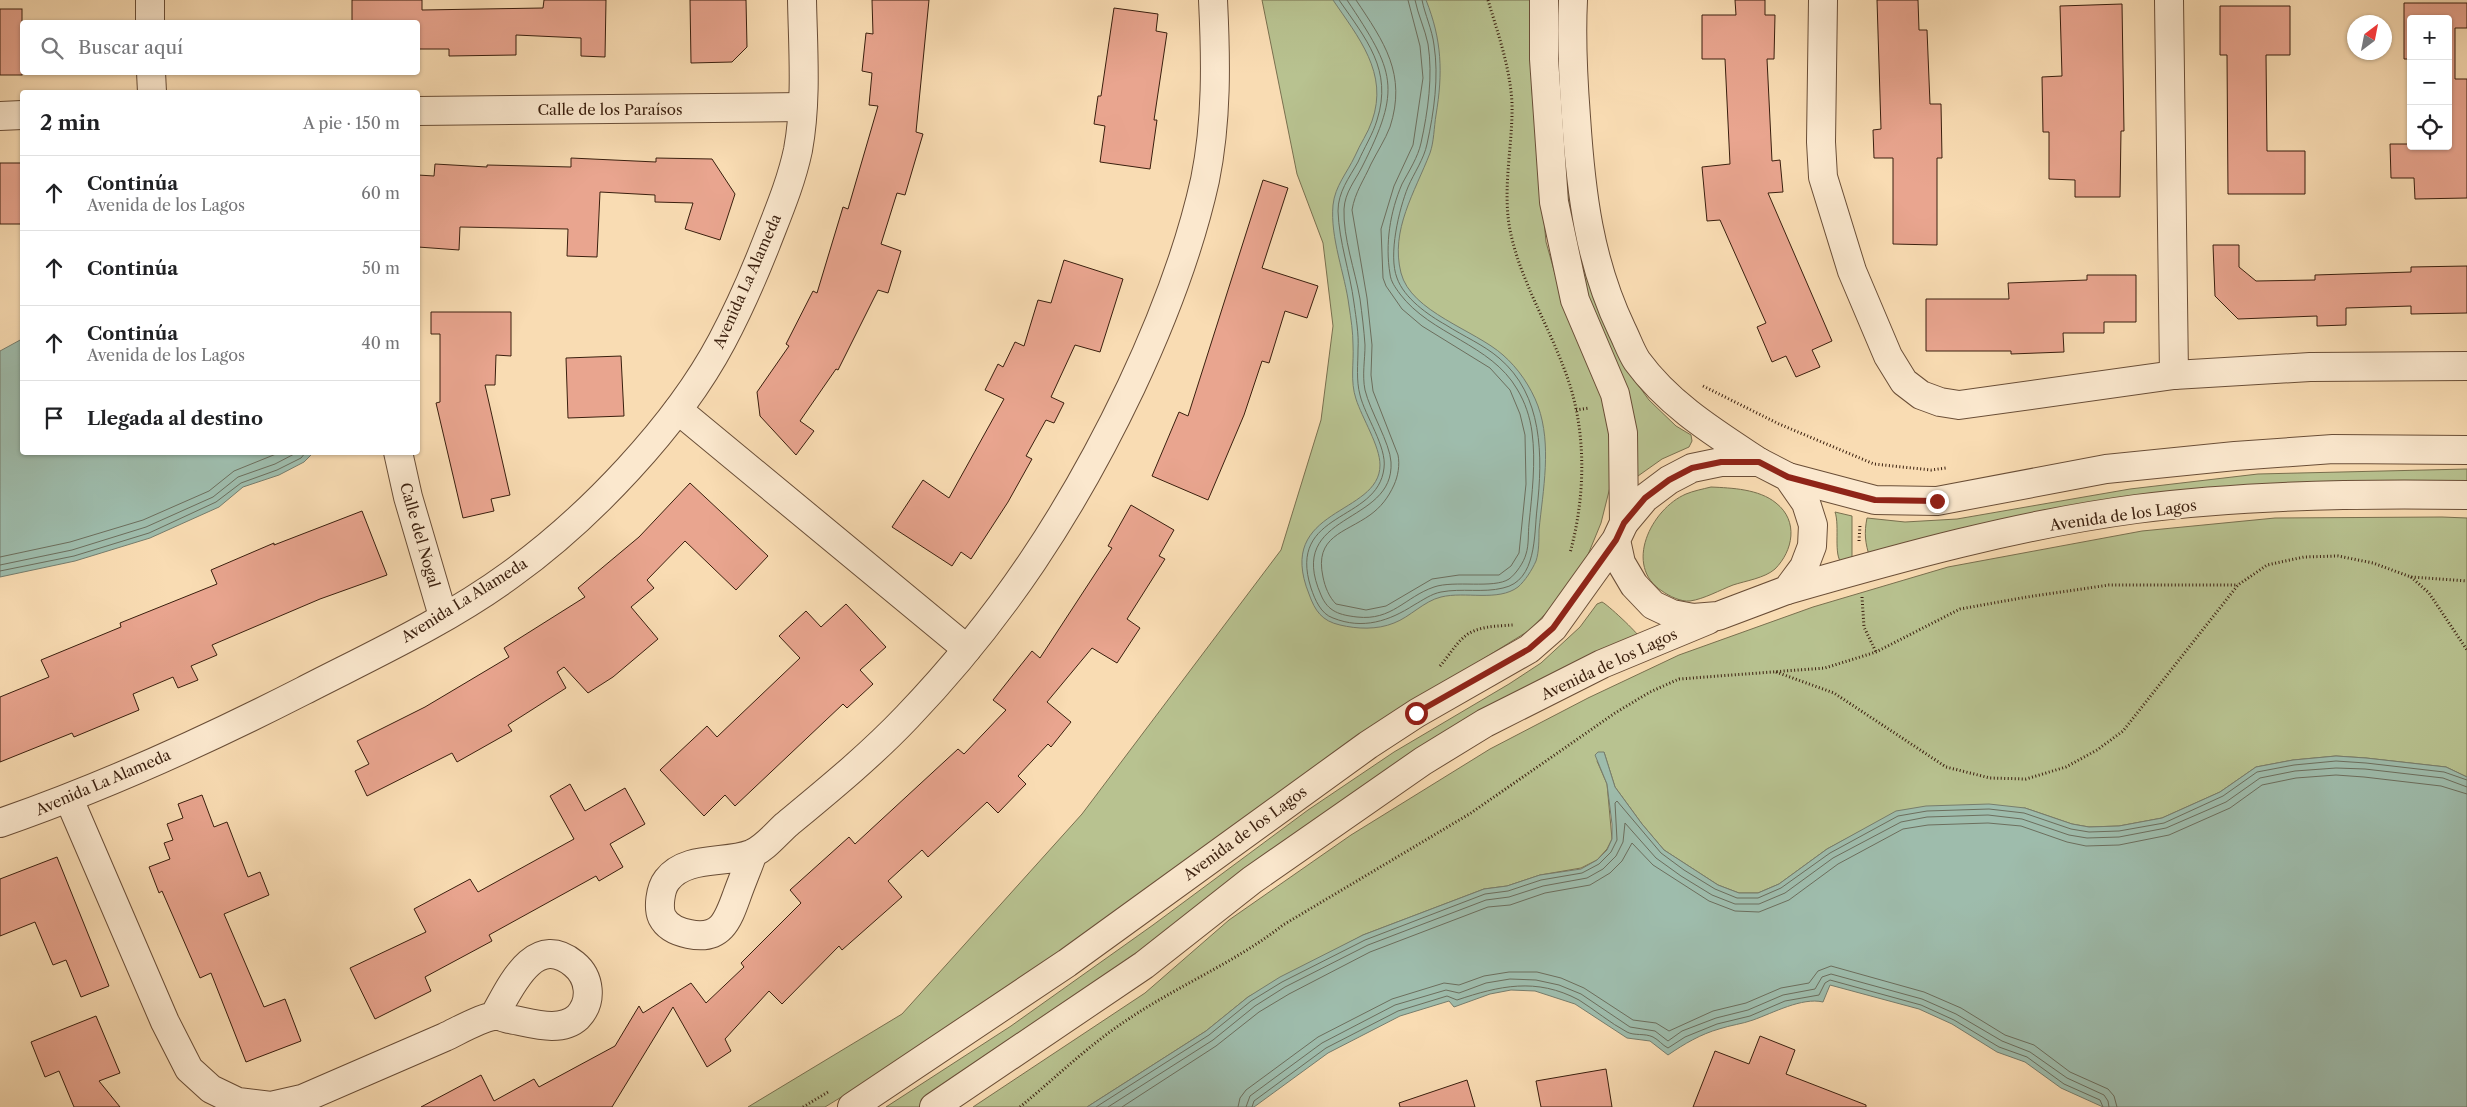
<!DOCTYPE html>
<html lang="es">
<meta charset="utf-8">
<style>
:root{--surface:#fff;--page:#f2f2f2;--text:#202124;--muted:#757577;--line:#e0e0e0}
body{margin:0;font-family:"Libre Caslon Text",serif;background:var(--page);color:var(--text)}
.controls{position:absolute;right:15px;top:15px;display:grid;overflow:hidden;border-radius:5px;box-shadow:0 1px 4px #0004}
.controls button{width:45px;height:45px;display:grid;place-items:center;padding:0;border:0;border-bottom:1px solid var(--line);background:var(--surface);color:var(--text);font:25px sans-serif}
.compass{position:absolute;left:2347px;top:15px;width:45px;height:45px;border-radius:50%;background:var(--surface);box-shadow:0 1px 4px #0004;rotate:32deg}
.stop{position:absolute;width:15px;height:15px;margin:-11px;border:4px solid #8f2418;border-radius:50%;background:#fff}
.stop.end{background:#8f2418;border-color:#fff;box-shadow:0 1px 5px #0008}
.list{margin:0;padding:0;list-style:none}
h2{display:flex;justify-content:space-between;align-items:center;height:65px;margin:0;padding:0 20px;font-size:21px}
h2 small{font-size:16px;font-weight:400;color:var(--muted)}
.list li{display:grid;grid-template-columns:32px 1fr auto;gap:15px;align-items:center;box-sizing:border-box;height:75px;padding:0 20px;border-top:1px solid var(--line)}
.list b{display:block;font-size:19px;white-space:nowrap}
.list p{margin:0;font-size:16px;white-space:nowrap;color:var(--muted)}
.list em{font-size:16px;font-style:normal;color:var(--muted)}
.icon{flex:none;width:28px;height:28px;fill:none;stroke:currentColor;stroke-width:2;stroke-linecap:round;stroke-linejoin:round}
.map{position:relative;flex:none;width:2467px;height:1107px;overflow:hidden}
.search{position:absolute;background:var(--surface);box-shadow:0 1px 4px #0004;left:20px;top:20px;width:400px;height:55px;display:flex;align-items:center;gap:12px;box-sizing:border-box;padding:0 18px;border-radius:5px;color:var(--muted);font-size:19px}
.panel{position:absolute;background:var(--surface);box-shadow:0 1px 4px #0004;left:20px;top:90px;width:400px;height:365px;border-radius:5px}
.map>svg:first-child{display:block}
.green{fill:#b8c290;stroke:#79704f}
.water{fill:#9ebcac;stroke:#767d6d}
.lines{fill:none;stroke-linecap:round;stroke-linejoin:round}
.shore{stroke:#6c6e5d;stroke-width:1}
.building{fill:#e9a58f;stroke:#3a1f0e;fill-rule:evenodd}
.minor-casing{stroke:#6a4e37;stroke-width:30}
.tertiary-casing{stroke:#6a4e37;stroke-width:30}
.path{stroke:#3a1f0e;stroke-width:3;stroke-dasharray:1 2.5;stroke-linecap:butt}
.minor{stroke:#fbe8ce;stroke-width:28}
.tertiary{stroke:#fbe8ce;stroke-width:28}
.route{stroke:#8f2418;stroke-width:6}
.labels{text-anchor:middle;dominant-baseline:central;stroke-width:5;stroke-linejoin:round;paint-order:stroke}
.street-label{font-size:15px;fill:#3a1f0e;stroke:#fbe8ce}
</style>
<div class="map">
<svg width="2467" height="1107" viewBox="0 0 2467 1107">
<rect width="100%" height="100%" fill="#f9dcb3"/>
<filter id="stains"><feTurbulence type="fractalNoise" baseFrequency=".004" numOctaves="4"/><feColorMatrix values="0 0 0 0 .2 0 0 0 0 .09 0 0 0 0 .02 0 0 0 .5 -.17"/></filter>
<radialGradient id="worn" r=".72"><stop offset=".6" stop-color="#630" stop-opacity="0"/><stop offset="1" stop-color="#630" stop-opacity=".3"/></radialGradient>
<g class="green">
<polygon points="1262,0 1533,0 1532,91 1546,242 1567,316 1599,381 1611,432 1613,475 1601,523 1578,579 1530,630 1457,675 1090,933 922,1048 825,1107 748,1107 902,1014 1082,814 1281,550 1321,420 1333,326 1323,243 1297,174"/>
<polygon points="1557,0 1564,0 1596,300 1622,363 1649,400 1676,426 1691,435 1692,441 1689,447 1662,459 1638,476 1636,476 1567,228 1558,122"/>
<path d="M2467,469V486L2257,491L1870,558C1865,543 1864,533 1867,518L1905,522L1957,519L2130,489L2258,474Z"/>
<path d="M1711,487C1732,488 1759,489 1776,503C1799,521 1793,551 1775,569C1765,578 1745,581 1733,585C1720,590 1704,599 1690,601C1681,602 1669,596 1662,591C1623,566 1651,509 1686,494C1693,491 1703,489 1711,487Z"/>
<path d="M1835,512L1852,516V562L1842,563C1833,556 1840,526 1835,512Z"/>
<polygon points="2442,517 2467,518 2467,777 2446,767 2366,758 2336,756 2293,760 2256,767 2220,792 2162,818 2119,826 2089,827 2072,824 2025,808 1874,824 1827,849 1779,884 1758,893 1739,893 1718,885 1664,850 1642,824 1615,787 1604,752 1597,761 1607,784 1612,839 1607,849 1597,860 1581,868 1540,875 1507,886 1484,889 1363,935 1248,997 1206,1031 1087,1107 973,1107 1145,993 1229,920 1351,835 1490,749 1588,698 1679,655 1813,607 1948,567 2142,531 2275,518"/>
<path d="M1602,602C1607,604 1638,633 1639,637L1519,697L920,1107H886L1011,1026L1153,925L1308,810L1394,752L1509,684L1541,663L1580,627L1597,604Z"/>
</g>
<g class="water">
<path d="M1333,0H1426C1442,40 1443,73 1436,115C1434,127 1434,142 1430,153C1415,192 1390,230 1401,273C1411,312 1475,330 1503,355C1518,368 1531,387 1538,406C1552,445 1543,490 1539,530C1539,540 1539,552 1536,561C1532,570 1525,581 1518,587C1498,602 1465,591 1441,597C1424,601 1410,617 1394,623C1377,630 1357,629 1340,625C1322,621 1315,611 1309,594C1274,507 1380,516 1380,465C1380,446 1362,418 1356,399C1350,381 1354,363 1353,345C1353,332 1351,319 1349,306C1345,274 1330,238 1333,205C1335,186 1347,173 1355,156C1360,144 1368,133 1372,121C1389,73 1358,37 1333,0Z"/>
<polygon points="22,339 22,452 313,453 304,462 279,475 243,487 219,507 150,538 75,561 0,577 0,351"/>
<path d="M1598,752H1604L1615,787L1642,824L1664,850L1718,885L1739,893H1758L1779,884L1827,849L1896,811L1926,806L1989,804L2025,808L2072,824L2089,827L2119,826L2162,818L2220,792L2256,767L2293,760L2336,756L2366,758L2446,767L2467,777V1107H2103L2061,1088L2025,1062L1997,1052L1952,1024L1919,1009L1830,985L1823,1002C1802,997 1773,1013 1753,1020C1742,1024 1731,1025 1719,1029C1701,1034 1684,1044 1668,1055L1650,1041L1627,1038L1575,1004L1535,991L1511,990L1490,994L1454,1007L1449,1001L1400,1016L1328,1053L1254,1107H1087L1206,1031L1248,997L1280,977L1363,935L1484,889L1507,886L1540,875L1581,869L1597,860L1607,850L1612,839V824L1607,784L1595,755Z"/>
</g>
<g class="lines">
<g class="shore">
<path d="M1339,0C1366,39 1393,70 1377,120C1373,134 1364,148 1358,162C1349,178 1338,192 1338,211C1339,242 1350,272 1354,303C1356,318 1359,334 1358,349C1358,365 1356,380 1360,395C1365,416 1387,447 1384,468C1378,523 1286,510 1311,588C1315,600 1321,614 1333,618C1363,630 1389,621 1414,605C1423,600 1431,594 1441,592C1462,588 1483,593 1503,588C1537,581 1534,534 1537,509C1543,456 1543,395 1499,358C1484,345 1463,336 1446,325C1428,315 1404,298 1397,278C1388,255 1399,209 1408,187C1414,173 1424,159 1427,144C1434,112 1439,77 1434,45C1432,29 1425,15 1422,0"/>
<path d="M1347,0C1395,72 1402,88 1362,167C1355,181 1345,192 1344,209C1343,238 1355,270 1360,299C1362,314 1364,330 1365,345C1365,360 1362,375 1365,390C1370,411 1390,443 1391,462C1395,526 1284,511 1321,595C1328,612 1340,615 1357,617C1392,621 1405,597 1434,587C1454,580 1494,589 1509,579C1516,574 1524,562 1526,554C1529,545 1528,533 1529,524C1532,494 1536,462 1532,432C1530,417 1525,402 1517,389C1491,344 1431,335 1400,294C1395,287 1391,282 1390,274C1385,244 1390,212 1402,184C1409,171 1418,157 1421,143C1428,111 1433,76 1428,44C1425,29 1418,15 1415,0"/>
<path d="M1356,0C1384,42 1407,74 1390,127C1385,140 1377,152 1371,164C1364,180 1355,192 1352,210L1367,298L1372,345L1371,375L1373,391L1398,455C1400,465 1398,476 1394,485C1388,498 1381,507 1370,515C1345,533 1314,536 1323,577C1325,587 1329,597 1336,604L1366,610L1386,606L1432,579L1459,575H1499L1511,566L1519,553L1526,484L1525,435L1520,414L1510,390L1490,368L1422,326L1402,309L1386,286L1383,278L1381,229L1394,186L1413,145L1423,78L1420,46L1408,0"/>
<polyline points="0,557 70,542 143,520 209,491 234,471 281,452"/>
<polyline points="0,565 72,550 146,527 213,497 238,477 275,464 298,452"/>
<polyline points="0,571 74,556 149,533 216,502 241,483 277,470 301,458 306,452"/>
<polyline points="1096,1107 1209,1035 1251,1001 1282,982 1365,940 1485,894 1508,891 1541,880 1582,873 1599,864 1611,852 1617,840 1615,803 1617,801 1661,853 1684,870 1715,889 1737,898 1758,898 1781,888 1830,853 1898,816 1927,811 1989,809 2024,813 2071,829 2089,832 2119,831 2164,823 2223,796 2257,772 2294,765 2336,761 2366,763 2444,772 2467,780"/>
<polyline points="1108,1107 1213,1040 1255,1006 1285,987 1368,945 1486,900 1509,897 1543,886 1587,878 1603,869 1616,856 1623,842 1625,823 1656,858 1681,876 1712,895 1735,904 1759,904 1785,893 1833,858 1901,822 1927,817 1988,815 2022,819 2069,835 2087,838 2119,837 2166,828 2226,802 2260,778 2295,771 2336,768 2365,769 2443,778 2467,787"/>
<polyline points="1122,1107 1216,1046 1259,1012 1289,994 1370,952 1488,907 1510,905 1545,893 1590,885 1610,873 1622,861 1632,843 1653,865 1709,901 1735,911 1759,912 1789,900 1838,864 1903,829 1928,825 1988,823 2021,826 2067,842 2086,846 2119,845 2169,835 2230,808 2262,785 2296,778 2336,775 2364,777 2441,786 2467,794"/>
<polyline points="1238,1107 1240,1098 1246,1090 1318,1037 1392,999 1444,983 1459,985 1484,976 1509,972 1537,972 1561,978 1584,988 1633,1020 1656,1023 1669,1031 1713,1011 1746,1003 1781,988 1809,983 1818,971 1831,966 1924,992 1961,1008 2005,1035 2034,1045 2070,1072 2108,1089 2114,1096 2117,1107"/>
<polyline points="1246,1107 1250,1096 1322,1043 1395,1005 1446,990 1459,993 1486,983 1510,979 1536,980 1559,985 1581,994 1630,1027 1655,1031 1668,1041 1682,1031 1716,1018 1748,1010 1783,995 1815,989 1822,977 1831,974 1922,999 1956,1014 2002,1041 2030,1052 2067,1078 2104,1095 2108,1101 2109,1107"/>
<path d="M1252,1107L1254,1101L1326,1048L1398,1011L1447,996L1457,1000C1499,986 1536,977 1579,1000C1595,1010 1610,1023 1627,1032C1634,1036 1645,1033 1653,1037C1659,1040 1662,1045 1668,1048L1685,1037L1717,1024L1750,1016L1785,1001L1819,995L1825,983L1830,980L1921,1005L1954,1020L1999,1047L2027,1057L2064,1084L2100,1100L2103,1107"/>
</g>
</g>
<g class="building">
<polygon points="352,0 422,0 422,10 543,8 544,0 606,0 605,57 581,56 581,38 516,35 516,55 449,56 449,49 418,49 418,22 352,22"/>
<polygon points="690,0 746,0 747,47 732,62 691,63"/>
<polygon points="872,0 929,0 916,132 923,134 905,195 897,193 881,244 901,251 888,293 878,290 838,370 836,369 800,421 814,431 796,455 760,416 757,392 789,346 786,344 813,291 817,293 843,207 848,209 878,106 869,105 872,73 862,71 866,33 873,34"/>
<polygon points="1735,0 1765,0 1765,15 1775,15 1774,59 1767,59 1772,161 1780,160 1783,192 1768,193 1832,341 1812,350 1820,367 1796,377 1786,356 1772,362 1757,327 1766,323 1720,220 1707,221 1702,167 1730,164 1725,59 1702,59 1702,15 1736,15"/>
<polygon points="1877,0 1918,0 1919,30 1927,30 1930,104 1941,104 1942,158 1937,158 1937,245 1893,244 1893,158 1874,158 1873,130 1881,129"/>
<path d="M2404,3H2467V28H2455V79H2467V198L2415,199L2414,178H2391L2390,144H2409V59H2404ZM2411,19H2448V146H2411Z"/>
<polygon points="2122,4 2124,131 2121,131 2120,197 2075,197 2075,180 2049,179 2049,132 2043,132 2042,77 2062,76 2060,6"/>
<polygon points="2220,6 2290,6 2290,55 2266,55 2267,151 2305,151 2305,194 2228,194 2227,55 2220,55"/>
<polygon points="1114,8 1158,14 1156,31 1167,33 1154,120 1157,120 1150,169 1100,162 1105,126 1094,124 1098,96 1101,96"/>
<rect x="0" y="9" width="22" height="66"/>
<polygon points="571,158 656,162 656,158 712,159 735,194 720,240 685,229 693,203 655,202 655,195 600,192 597,257 567,256 568,229 460,227 459,250 418,247 418,175 434,176 435,164 487,167 487,165 571,167"/>
<polygon points="0,163 22,163 21,224 0,224"/>
<polygon points="1263,180 1288,188 1262,268 1318,286 1307,318 1285,311 1269,363 1262,361 1244,415 1208,500 1152,476 1179,412 1188,416"/>
<polygon points="2213,245 2239,245 2239,267 2256,281 2315,280 2315,275 2411,272 2411,267 2467,266 2467,313 2411,314 2411,306 2346,308 2346,325 2317,326 2317,316 2238,319 2215,296"/>
<polygon points="1064,260 1123,279 1100,352 1075,345 1051,397 1064,403 1054,423 1046,420 1026,456 1032,459 1008,502 971,559 961,552 952,566 892,527 923,480 949,498 1004,399 985,390 998,364 1003,367 1015,342 1024,346 1038,300 1051,303"/>
<polygon points="2087,275 2136,275 2136,322 2104,322 2104,333 2063,333 2064,352 2011,354 2011,351 1926,351 1926,299 2009,299 2008,283 2087,280"/>
<polygon points="431,312 511,312 511,356 496,355 495,385 485,385 510,495 491,499 494,511 463,518 436,403 440,402 440,334 431,334"/>
<polygon points="621,356 624,416 568,418 566,358"/>
<polygon points="690,483 768,556 736,590 685,541 647,580 654,588 631,607 658,639 613,677 588,693 564,667 557,672 566,688 508,725 512,731 457,762 452,753 367,796 355,771 369,764 357,741 425,707 509,657 504,648 585,597 578,588 639,537"/>
<polygon points="1131,505 1174,530 1159,556 1165,559 1127,619 1140,628 1117,663 1092,648 1047,702 1071,722 1051,747 1048,744 1018,776 1026,784 998,813 987,802 928,857 922,850 888,881 902,897 842,950 839,946 782,1004 769,991 725,1039 731,1051 707,1067 673,1007 612,1107 421,1107 481,1075 494,1101 534,1079 539,1087 615,1046 639,1006 643,1013 691,983 706,1003 744,967 741,963 801,903 790,890 849,837 855,844 958,749 964,754 1006,710 993,700 1032,651 1040,658 1112,548 1108,546"/>
<polygon points="362,511 387,575 320,599 212,645 217,655 191,666 198,680 178,688 173,677 133,694 139,710 74,737 72,733 0,762 0,697 49,677 41,660 121,627 120,623 217,584 211,570 274,543 274,545"/>
<polygon points="846,604 886,647 860,670 873,684 847,708 843,704 735,806 725,795 704,816 660,770 707,726 717,737 800,658 779,636 806,611 821,627"/>
<polygon points="570,784 585,811 625,788 645,824 610,844 623,867 599,881 596,876 489,935 492,941 425,977 431,991 375,1019 350,968 426,932 414,909 470,879 478,892 574,839 550,796"/>
<polygon points="202,795 214,827 227,822 248,877 260,872 269,895 224,914 264,1007 285,999 301,1041 246,1062 211,973 200,978 162,891 159,893 149,867 170,859 164,843 173,840 167,824 183,818 178,804"/>
<polygon points="57,857 109,986 81,997 66,960 53,965 35,922 0,936 0,879"/>
<polygon points="96,1016 120,1073 99,1081 120,1107 74,1107 59,1071 45,1077 31,1042"/>
<polygon points="1760,1036 1795,1050 1786,1074 1866,1105 1866,1107 1693,1107 1715,1051 1749,1064"/>
<polygon points="1606,1069 1612,1107 1541,1107 1536,1081"/>
<polygon points="1467,1080 1475,1107 1400,1107 1399,1103"/>
</g>
<g class="lines">
<g class="minor-casing">
<g id="minor">
<polyline points="150,0 150,22"/>
<polyline points="1823,0 1821,142 1823,177 1852,271 1888,356 1904,382 1921,395 1940,402 1959,405 2174,375 2310,367 2467,366"/>
<polyline points="2169,0 2174,375"/>
<polyline points="151,72 152,92"/>
<polyline points="418,111 802,107"/>
<polyline points="0,116 22,115"/>
<polyline points="678,410 967,649"/>
<polyline points="398,452 408,497 443,616"/>
<path d="M69,799L165,1022L189,1069L211,1089L238,1102L271,1106L302,1099C350,1078 397,1058 445,1037C458,1031 480,1018 494,1016C498,1015 504,1018 509,1019C529,1022 560,1034 578,1017C593,1001 590,977 574,964C534,931 510,988 494,1016"/>
<path d="M0,823C104,787 205,741 303,691C373,655 447,621 510,575C588,519 677,426 722,341C739,309 753,277 766,244C778,213 791,183 798,150C807,101 803,49 802,0"/>
<path d="M753,853C748,867 742,881 737,895C728,920 721,941 689,934C679,932 667,927 662,917C658,908 660,889 667,880C686,855 726,864 751,854C764,849 776,834 786,825C827,791 870,756 907,717C1002,618 1072,511 1131,387C1162,321 1189,252 1205,180C1217,121 1216,60 1213,0"/>
</g>
</g>
<g class="tertiary-casing">
<g id="tertiary">
<polyline points="1544,0 1544,59 1554,202 1575,300 1615,394 1623,433 1624,523"/>
<path d="M1573,0C1571,39 1573,78 1576,117C1581,193 1589,261 1622,330C1627,340 1631,352 1637,361C1669,405 1715,433 1759,462"/>
<polyline points="1788,477 1875,500 1937,501 2106,469 2235,456 2333,449 2467,450"/>
<path d="M1787,590C1902,557 2017,525 2136,509C2246,495 2356,493 2467,495"/>
<polyline points="852,1107 1067,963 1368,745 1417,713 1529,649 1553,628 1616,540 1624,523 1645,498 1669,480 1692,468 1721,462 1759,462 1788,477 1806,503 1813,525 1812,546 1804,567 1787,590 1718,616 1693,618 1672,614 1653,605 1634,585 1621,563 1616,540"/>
<polyline points="934,1107 1144,965 1252,880 1423,761 1485,723 1602,664 1708,620"/>
</g>
</g>
<g class="path">
<path d="M1488,0C1498,34 1510,67 1512,103C1513,145 1502,188 1510,230C1520,280 1548,324 1565,371C1587,428 1586,495 1570,553"/>
<polyline points="1703,386 1779,424 1874,464 1931,470 1946,468"/>
<polyline points="1576,410 1589,408"/>
<polyline points="1859,541 1860,525"/>
<polyline points="2411,577 2429,593 2467,650"/>
<polyline points="1862,597 1864,627 1876,652"/>
<path d="M1440,666C1448,657 1454,646 1463,638C1475,626 1497,626 1513,625"/>
<polyline points="1776,672 1834,693 1946,767 1990,778 2026,779 2066,767 2097,750 2123,731 2238,585 2267,565 2304,557 2338,556 2373,563 2411,577 2467,581"/>
<polyline points="803,1107 828,1092"/>
<path d="M1020,1107C1054,1079 1090,1044 1127,1020C1177,986 1236,962 1283,925L1471,813L1615,713L1650,692L1679,679L1825,668L1876,652L1960,609L2027,597L2109,585H2238"/>
</g>
<use href="#minor" class="minor"/>
<use href="#tertiary" class="tertiary"/>
</g>
<g class="lines">
<polyline class="route" points="1416,713 1529,649 1553,628 1616,540 1624,523 1645,498 1669,480 1692,468 1721,462 1759,462 1788,477 1875,500 1937,501"/>
</g>
<g class="labels">
<g class="street-label">
<text x="610" y="109">Calle de los Paraísos</text>
<text transform="translate(747 281) rotate(-66)">Avenida La Alameda</text>
<text transform="translate(2123 515) rotate(-8)">Avenida de los Lagos</text>
<text transform="translate(420 535) rotate(74)">Calle del Nogal</text>
<text transform="translate(464 600) rotate(-32)">Avenida La Alameda</text>
<text transform="translate(1609 664) rotate(-25)">Avenida de los Lagos</text>
<text transform="translate(103 782) rotate(-23)">Avenida La Alameda</text>
<text transform="translate(1245 833) rotate(-36)">Avenida de los Lagos</text>
</g>
</g>
<rect width="100%" height="100%" filter="url(#stains)"/>
<rect width="100%" height="100%" fill="url(#worn)"/>
</svg>
<div class="controls">
<button>+</button>
<button>−</button>
<button><svg class="icon" aria-label="locate" viewBox="0 0 24 24"><circle cx="12" cy="12" r="6"/><path d="M12 2v4M12 18v4M2 12h4M18 12h4"/></svg></button>
</div>
<svg class="compass" viewBox="-18 -18 36 36"><path d="M0-13l5 13h-10z" fill="#e53935"/><path d="M0 13l5-13h-10z" fill="#757577"/></svg>
<div class="stop" style="left:1416px;top:713px"></div>
<div class="stop end" style="left:1937px;top:501px"></div>
<div class="search"><svg class="icon" aria-label="search" viewBox="0 0 24 24"><circle cx="10" cy="10" r="6"/><path d="M15 15l6 6"/></svg>Buscar aquí</div>
<section class="panel">
<h2>2 min<small>A pie · 150 m</small></h2>
<ul class="list">
<li><svg class="icon" aria-label="ahead" viewBox="0 0 24 24"><path d="M12 20V5M6 11l6-6 6 6"/></svg><div><b>Continúa</b><p>Avenida de los Lagos</p></div><em>60 m</em></li>
<li><svg class="icon" aria-label="ahead" viewBox="0 0 24 24"><path d="M12 20V5M6 11l6-6 6 6"/></svg><div><b>Continúa</b></div><em>50 m</em></li>
<li><svg class="icon" aria-label="ahead" viewBox="0 0 24 24"><path d="M12 20V5M6 11l6-6 6 6"/></svg><div><b>Continúa</b><p>Avenida de los Lagos</p></div><em>40 m</em></li>
<li><svg class="icon" aria-label="arrive" viewBox="0 0 24 24"><path d="M6 21V4h12l-3 4 3 4H6"/></svg><div><b>Llegada al destino</b></div></li>
</ul>
</section>
</div>
